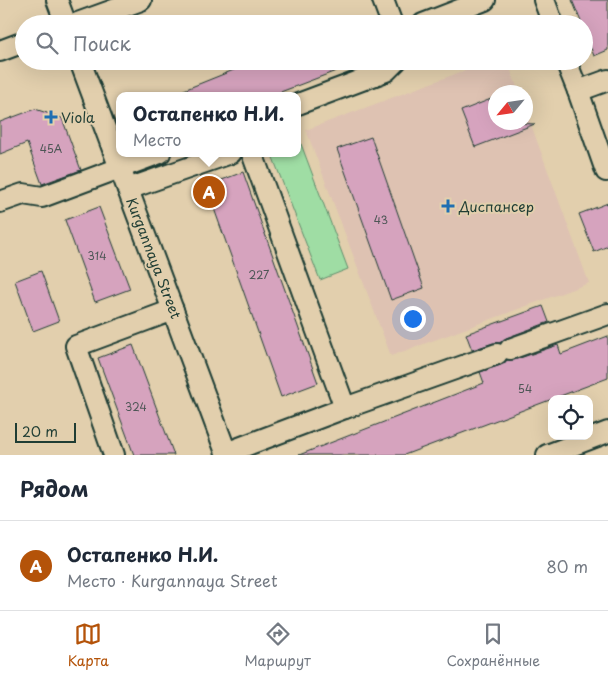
<!DOCTYPE html>
<html lang="ru">
<meta charset="utf-8">
<style>
:root{--surface:#fff;--page:#f6f6f7;--text:#1f2937;--muted:#747a83;--line:#e0e1e3;--accent:#b45309}
body{margin:0;font-family:"Playpen Sans",sans-serif;background:var(--page);color:var(--text)}
.controls{position:absolute;right:15px;bottom:15px;display:grid;overflow:hidden;border-radius:10px;box-shadow:0 5px 20px #0002}
.controls button{width:45px;height:45px;display:grid;place-items:center;padding:0;border:0;border-bottom:1px solid var(--line);background:var(--surface);color:var(--text);font:25px sans-serif}
.compass{position:absolute;left:488px;top:85px;width:45px;height:45px;border-radius:50%;background:var(--surface);box-shadow:0 5px 20px #0002;rotate:241deg}
.scale{position:absolute;left:15px;bottom:12px;width:61px;box-sizing:border-box;padding-left:5px;border:2px solid #1f3d34;border-top:0;font-size:14px;line-height:18px;white-space:nowrap;color:#1f3d34;-webkit-text-stroke:4px #e2cfad;paint-order:stroke}
.you{position:absolute;left:412px;top:318px;width:18px;height:18px;margin:-12px;border:4px solid #fff;border-radius:50%;background:#1a73e8;box-shadow:0 0 0 8px #1a73e833}
.badge{display:grid;place-items:center;width:32px;height:32px;border-radius:50%;background:var(--accent);color:#fff;font-size:16px;font-weight:700}
.pin{position:absolute;translate:-50% -50%;border:2px solid #fff;box-shadow:0 1px 5px #0006}
.popup{position:absolute;left:116px;top:92px;width:185px;height:65px;box-sizing:border-box;display:grid;place-content:center;border-radius:10px;background:var(--surface);filter:drop-shadow(0 1px 4px #0005);font-size:16px;white-space:nowrap;color:var(--muted)}
.popup b{font-size:19px;color:var(--text)}
.popup::after{content:'';position:absolute;left:50%;top:100%;margin-left:-10px;border:10px solid transparent;border-top-color:var(--surface)}
.list{margin:0;padding:0;list-style:none}
h2{display:flex;justify-content:space-between;align-items:center;height:65px;margin:0;padding:0 20px;font-size:21px}
h2 small{font-size:16px;font-weight:400;color:var(--muted)}
.list li{display:grid;grid-template-columns:32px 1fr auto;gap:15px;align-items:center;box-sizing:border-box;height:90px;padding:0 20px;border-top:1px solid var(--line)}
.list b{display:block;font-size:19px;white-space:nowrap}
.list p{margin:0;font-size:16px;white-space:nowrap;color:var(--muted)}
.list em{font-size:16px;font-style:normal;color:var(--muted)}
.icon{flex:none;width:28px;height:28px;fill:none;stroke:currentColor;stroke-width:2;stroke-linecap:round;stroke-linejoin:round}
.map{position:relative;flex:none;width:608px;height:455px;overflow:hidden}
.search{position:absolute;background:var(--surface);box-shadow:0 5px 20px #0002;left:15px;right:15px;top:15px;height:55px;display:flex;align-items:center;gap:12px;box-sizing:border-box;padding:0 18px;border-radius:28px;color:var(--muted);font-size:19px}
.sheet{height:155px;background:var(--surface)}
nav{display:flex;justify-content:space-around;align-items:center;box-sizing:border-box;height:70px;border-top:1px solid var(--line);background:var(--surface);font-size:14px;color:var(--muted)}
nav a{display:grid;justify-items:center;gap:2px}
nav .on{color:var(--accent)}
.map>svg:first-child{display:block}
.built{fill:#dec2b2}
.green{fill:#9fdda4;stroke:#5f8d6c}
.building{fill:#d6a3be;stroke:#1f3d34}
.lines{fill:none;stroke-linecap:round;stroke-linejoin:round}
.minor-casing{stroke:#1f3d34;stroke-width:24}
.minor{stroke:#e2cfad;stroke-width:20}
.poi-dot{fill:#1f6fb2;stroke:#e2cfad;stroke-width:2}
.labels{text-anchor:middle;dominant-baseline:central;stroke-width:4;stroke-linejoin:round;paint-order:stroke}
.number-label{font-size:11px;fill:#4d5656}
.poi-label{font-size:14px;fill:#1f3d34;stroke:#e2cfad;text-anchor:start}
.street-label{font-size:14px;fill:#1f3d34;stroke:#e2cfad}
</style>
<div class="map">
<svg width="608" height="455" viewBox="0 0 608 455">
<rect width="100%" height="100%" fill="#e2cfad"/>
<filter id="ink" filterUnits="userSpaceOnUse"><feTurbulence type="fractalNoise" baseFrequency=".02" numOctaves="2"/><feDisplacementMap in="SourceGraphic" scale="10" xChannelSelector="R" yChannelSelector="G"/><feConvolveMatrix kernelMatrix="1 2 1 2 8 2 1 2 1" color-interpolation-filters="sRGB"/></filter>
<g filter="url(#ink)">
<polygon class="built" points="490,61 507,61 519,92 496,92 496,122 526,122 526,111 589,283 391,356 306,130"/>
<polygon class="green" points="301,144 348,269 320,280 272,155 298,153 298,145"/>
<g class="building">
<polygon points="572,0 608,0 608,50 594,56 584,30 584,24 582,24"/>
<polygon points="256,61 357,61 357,63 270,96 169,96"/>
<polygon points="496,97 496,122 535,124 475,147 461,111"/>
<polygon points="35,109 62,118 81,170 42,184 27,143 0,154 0,122"/>
<polygon points="371,137 424,288 391,300 337,149"/>
<polygon points="243,172 318,383 281,397 206,186"/>
<polygon points="608,203 608,246 594,252 579,214"/>
<polygon points="99,207 130,289 95,302 65,220"/>
<polygon points="41,271 59,321 33,331 15,281"/>
<polygon points="543,306 549,322 506,338 500,343 493,343 472,350 466,334"/>
<polygon points="608,336 608,378 404,455 299,455 484,383 480,372 501,365 507,360 514,360 558,345 561,354"/>
<polygon points="133,345 174,455 134,455 98,358"/>
</g>
<g class="lines">
<g class="minor-casing">
<g id="minor">
<polyline points="57,0 66,24"/>
<polyline points="383,0 392,24"/>
<polyline points="544,0 553,24"/>
<polyline points="75,24 141,0"/>
<polyline points="423,24 485,0"/>
<polyline points="0,51 24,42"/>
<polyline points="80,61 227,455"/>
<polyline points="566,61 578,91 608,80"/>
<polyline points="578,91 606,171"/>
<polyline points="298,104 386,71 396,61"/>
<polyline points="252,153 345,408 497,354"/>
<polyline points="128,189 231,153"/>
<polyline points="0,202 23,194 42,197 160,153"/>
<polyline points="510,349 608,314"/>
<polyline points="226,453 345,408"/>
<polyline points="114,455 76,346 173,310"/>
<polyline points="547,455 608,432"/>
</g>
</g>
<use href="#minor" class="minor"/>
</g>
</g>
<g class="poi-dot">
<path d="M48.5 109.5h5v5h5v5h-5v5h-5v-5h-5v-5h5z"/>
<path d="M445.5 198.5h5v5h5v5h-5v5h-5v-5h-5v-5h5z"/>
</g>
<g class="labels">
<g class="number-label">
<text x="51" y="148">45А</text>
<text x="381" y="219">43</text>
<text x="97" y="255">314</text>
<text x="259" y="274">227</text>
<text x="525" y="388">54</text>
<text x="136" y="406">324</text>
</g>
<g class="poi-label">
<text x="61" y="117">Viola</text>
<text x="459" y="206">Диспансер</text>
</g>
<g class="street-label">
<text transform="translate(154 258) rotate(69)">Kurgannaya Street</text>
</g>
</g>
</svg>
<div class="controls">
<button><svg class="icon" aria-label="locate" viewBox="0 0 24 24"><circle cx="12" cy="12" r="6"/><path d="M12 2v4M12 18v4M2 12h4M18 12h4"/></svg></button>
</div>
<svg class="compass" viewBox="-18 -18 36 36"><path d="M0-13l5 13h-10z" fill="#e53935"/><path d="M0 13l5-13h-10z" fill="#747a83"/></svg>
<div class="scale">20 m</div>
<div class="you"></div>
<div class="pin badge" style="left:209px;top:192px">A</div>
<div class="popup"><b>Остапенко Н.И.</b>Место</div>
<div class="search"><svg class="icon" aria-label="search" viewBox="0 0 24 24"><circle cx="10" cy="10" r="6"/><path d="M15 15l6 6"/></svg>Поиск</div>
</div>
<section class="sheet">
<h2>Рядом<small></small></h2>
<ul class="list">
<li><span class="badge">A</span><div><b>Остапенко Н.И.</b><p>Место · Kurgannaya Street</p></div><em>80 m</em></li>
</ul>
</section>
<nav>
<a class="on"><svg class="icon" aria-label="map" viewBox="0 0 24 24"><path d="M3 6l6-2 6 2 6-2v14l-6 2-6-2-6 2zM9 4v14M15 6v14"/></svg>Карта</a>
<a><svg class="icon" aria-label="directions" viewBox="0 0 24 24"><path d="M12 3l9 9-9 9-9-9zM9 14v-3h6M13 9l2 2-2 2"/></svg>Маршрут</a>
<a><svg class="icon" aria-label="saved" viewBox="0 0 24 24"><path d="M7 4h10v16l-5-4-5 4z"/></svg>Сохранённые</a>
</nav>
